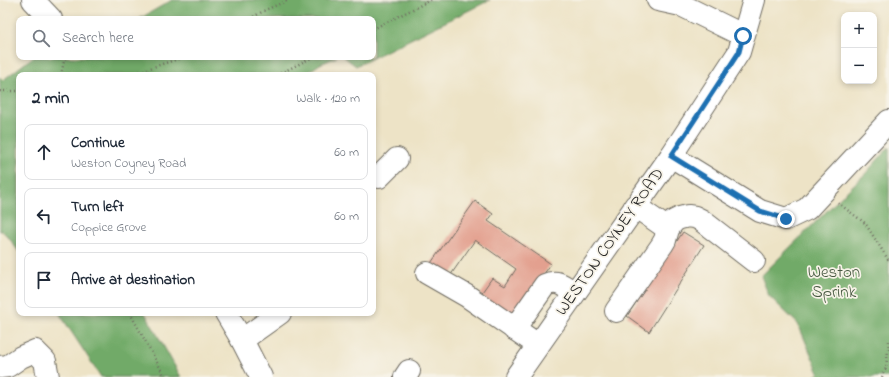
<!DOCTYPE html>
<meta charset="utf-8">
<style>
:root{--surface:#fff;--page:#f6f6f7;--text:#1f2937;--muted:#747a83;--line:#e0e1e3}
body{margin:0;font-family:"Indie Flower",sans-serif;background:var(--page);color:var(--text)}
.controls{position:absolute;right:12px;top:12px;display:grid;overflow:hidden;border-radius:8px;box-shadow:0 2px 6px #0003}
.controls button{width:36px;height:36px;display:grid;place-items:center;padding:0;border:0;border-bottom:1px solid var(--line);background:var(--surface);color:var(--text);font:20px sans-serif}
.stop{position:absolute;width:12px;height:12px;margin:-9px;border:3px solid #1f6fb2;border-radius:50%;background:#fff}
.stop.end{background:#1f6fb2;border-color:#fff;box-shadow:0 1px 4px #0008}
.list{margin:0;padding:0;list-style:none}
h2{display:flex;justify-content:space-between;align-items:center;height:52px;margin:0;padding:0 16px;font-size:17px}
h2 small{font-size:13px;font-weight:400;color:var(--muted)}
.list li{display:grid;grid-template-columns:26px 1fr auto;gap:12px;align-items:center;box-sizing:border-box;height:56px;margin:0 8px 8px;padding:0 8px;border:1px solid var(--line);border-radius:8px}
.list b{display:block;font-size:15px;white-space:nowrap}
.list p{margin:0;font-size:13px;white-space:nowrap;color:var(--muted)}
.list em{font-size:13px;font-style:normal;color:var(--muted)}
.icon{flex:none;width:22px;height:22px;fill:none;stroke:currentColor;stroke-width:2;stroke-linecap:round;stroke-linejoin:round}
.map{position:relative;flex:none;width:889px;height:377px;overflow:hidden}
.search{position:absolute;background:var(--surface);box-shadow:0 2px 6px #0003;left:16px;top:16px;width:360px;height:44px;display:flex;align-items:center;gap:10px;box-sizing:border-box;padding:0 14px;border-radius:8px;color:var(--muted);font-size:15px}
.panel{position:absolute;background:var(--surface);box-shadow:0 2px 6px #0003;left:16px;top:72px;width:360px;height:244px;border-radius:8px}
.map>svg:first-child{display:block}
.forest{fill:#71aa68;stroke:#4e6a4a}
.building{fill:#e3a08f}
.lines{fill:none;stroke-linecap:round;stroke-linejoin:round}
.minor-casing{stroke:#6f6b61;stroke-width:24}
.path{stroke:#6f6b61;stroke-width:2.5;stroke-dasharray:1 3;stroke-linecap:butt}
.minor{stroke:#fff;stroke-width:22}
.route{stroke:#1f6fb2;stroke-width:5}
.labels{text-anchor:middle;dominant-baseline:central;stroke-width:3.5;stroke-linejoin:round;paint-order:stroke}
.street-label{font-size:17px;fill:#2b2b2b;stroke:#f7f3e8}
.park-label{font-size:17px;fill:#485942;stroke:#f7f3e8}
</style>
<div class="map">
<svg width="889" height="377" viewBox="0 0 889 377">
<rect width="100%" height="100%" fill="#f7f3e8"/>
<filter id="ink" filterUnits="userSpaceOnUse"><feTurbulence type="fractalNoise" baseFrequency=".025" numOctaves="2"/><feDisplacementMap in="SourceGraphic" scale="8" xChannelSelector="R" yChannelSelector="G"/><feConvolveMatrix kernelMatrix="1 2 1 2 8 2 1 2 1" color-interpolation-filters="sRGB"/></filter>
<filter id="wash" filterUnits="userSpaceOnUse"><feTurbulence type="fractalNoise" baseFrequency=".012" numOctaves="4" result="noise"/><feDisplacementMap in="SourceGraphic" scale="16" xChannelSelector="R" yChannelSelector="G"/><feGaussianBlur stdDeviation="0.9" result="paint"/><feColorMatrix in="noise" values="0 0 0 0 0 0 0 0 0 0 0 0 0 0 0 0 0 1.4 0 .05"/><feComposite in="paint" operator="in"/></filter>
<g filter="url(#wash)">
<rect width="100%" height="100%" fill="#ede3c6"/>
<g class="forest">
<polygon points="172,0 490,0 356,66 344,57 373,57 373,19 139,19"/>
<polygon points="33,57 337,57 320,64 304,75 19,75 19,252 9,238 2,231 0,231 0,77 3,80"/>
<polygon points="889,147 889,377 814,377 819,373 798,324 769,296 761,276 845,193 866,173"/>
<polygon points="59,313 145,313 181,377 101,377"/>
</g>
<g id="blocks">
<g class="building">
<polygon points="475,201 493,214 488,221 551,264 512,318 480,295 492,278 505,286 516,269 475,240 450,276 431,263"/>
<polygon points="683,232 704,245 649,332 627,316"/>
</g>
</g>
</g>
<g filter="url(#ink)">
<use href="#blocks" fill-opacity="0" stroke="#6f6b61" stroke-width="1"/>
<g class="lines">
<g class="minor-casing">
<g id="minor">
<polyline points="33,0 51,19"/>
<polyline points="658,0 681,5 734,31 743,36"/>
<polyline points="671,156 760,211 786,219 807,209 889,121"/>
<polyline points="379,177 397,159"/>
<polyline points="635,206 668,229"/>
<polyline points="427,273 467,296 538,345"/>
<polyline points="616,311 662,245 665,240 668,229 674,221 680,218 688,216 695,217 701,220 754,261"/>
<polyline points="226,313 242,340 261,377"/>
<path d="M514,329L545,285C558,279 564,286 574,293"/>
<polyline points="242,340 280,313"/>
<polyline points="0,367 8,366 21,357 35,351 45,361 48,377"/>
<polyline points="405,377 409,371"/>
<polyline points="516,377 671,156 739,52 754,0"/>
</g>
</g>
<g class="path">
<polyline points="250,19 265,10 289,0"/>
<polyline points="373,29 431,0"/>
<polyline points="61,75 65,57"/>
<polyline points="61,75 70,75"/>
<polyline points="128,75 178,59 182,57"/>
<polyline points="277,75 313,57"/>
<polyline points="0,91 19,91"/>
<polyline points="838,203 865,223 889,261"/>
<polyline points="130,313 165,377"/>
<polyline points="882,377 886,368 889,341"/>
</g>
<use href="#minor" class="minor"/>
</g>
</g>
<g class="lines" filter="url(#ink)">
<polyline class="route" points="743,36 739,52 671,156 760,211 786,219"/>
</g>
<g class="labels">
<g class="street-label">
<text transform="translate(610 242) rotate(-55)">WESTON COYNEY ROAD</text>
</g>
<g class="park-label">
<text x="834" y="272">Weston<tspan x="834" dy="20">Sprink</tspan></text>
</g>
</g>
</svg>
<div class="controls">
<button>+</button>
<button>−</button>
</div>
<div class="stop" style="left:743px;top:36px"></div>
<div class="stop end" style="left:786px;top:219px"></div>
<div class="search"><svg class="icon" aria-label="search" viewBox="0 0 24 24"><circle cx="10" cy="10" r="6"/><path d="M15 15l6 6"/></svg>Search here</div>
<section class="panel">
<h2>2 min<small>Walk · 120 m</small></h2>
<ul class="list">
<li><svg class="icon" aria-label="ahead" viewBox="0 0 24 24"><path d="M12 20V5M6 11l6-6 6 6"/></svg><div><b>Continue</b><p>Weston Coyney Road</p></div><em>60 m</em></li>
<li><svg class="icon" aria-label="left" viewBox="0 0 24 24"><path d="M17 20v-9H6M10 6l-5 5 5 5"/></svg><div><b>Turn left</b><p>Coppice Grove</p></div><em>60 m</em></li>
<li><svg class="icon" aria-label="arrive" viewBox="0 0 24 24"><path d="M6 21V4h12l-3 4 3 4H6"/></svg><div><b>Arrive at destination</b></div></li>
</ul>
</section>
</div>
